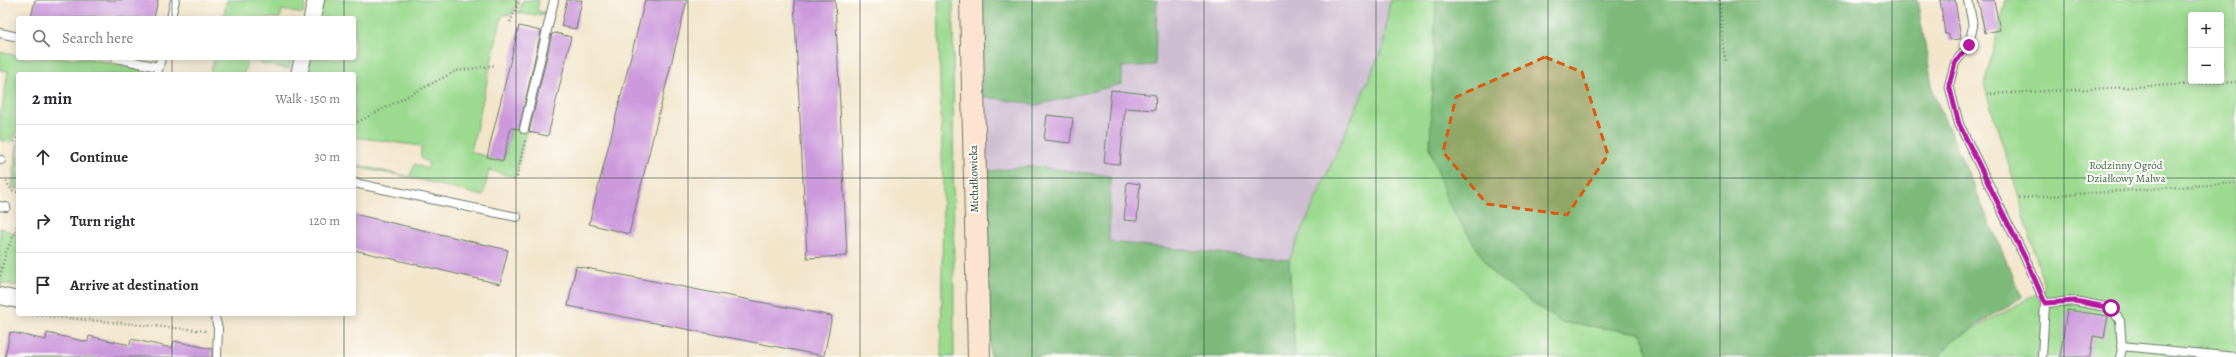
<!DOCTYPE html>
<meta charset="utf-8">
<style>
:root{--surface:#fff;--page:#f2f2f3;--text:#2b2b33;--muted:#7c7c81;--line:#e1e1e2}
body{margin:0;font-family:Alegreya,serif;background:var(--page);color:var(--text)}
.controls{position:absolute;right:12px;top:12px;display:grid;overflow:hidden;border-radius:4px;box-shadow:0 2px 10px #0003}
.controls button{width:36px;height:36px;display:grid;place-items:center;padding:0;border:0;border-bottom:1px solid var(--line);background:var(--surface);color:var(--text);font:20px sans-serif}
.stop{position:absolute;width:12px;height:12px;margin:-9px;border:3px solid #b5179e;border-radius:50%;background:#fff}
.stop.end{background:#b5179e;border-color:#fff;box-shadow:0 1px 4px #0008}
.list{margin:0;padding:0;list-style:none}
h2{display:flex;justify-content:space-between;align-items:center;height:52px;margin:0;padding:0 16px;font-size:17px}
h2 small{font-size:13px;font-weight:400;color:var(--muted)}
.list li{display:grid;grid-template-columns:26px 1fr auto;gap:12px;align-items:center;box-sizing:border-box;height:64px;padding:0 16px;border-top:1px solid var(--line)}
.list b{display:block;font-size:15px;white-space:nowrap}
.list em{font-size:13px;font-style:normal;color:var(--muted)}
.icon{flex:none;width:22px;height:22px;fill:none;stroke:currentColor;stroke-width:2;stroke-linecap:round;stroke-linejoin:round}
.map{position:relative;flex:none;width:2236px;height:357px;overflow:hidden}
.search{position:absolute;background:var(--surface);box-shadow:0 2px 10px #0003;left:16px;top:16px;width:340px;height:44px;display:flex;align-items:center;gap:10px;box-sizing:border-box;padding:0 14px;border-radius:4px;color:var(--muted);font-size:15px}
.panel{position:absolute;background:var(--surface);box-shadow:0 2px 10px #0003;left:16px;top:72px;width:340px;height:244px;border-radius:4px}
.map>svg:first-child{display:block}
.industrial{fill:#cebed1}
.green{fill:#9cda90;stroke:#5e8c62;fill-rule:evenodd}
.forest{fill:#7dba7a;stroke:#4e7c57}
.building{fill:#cc99dc}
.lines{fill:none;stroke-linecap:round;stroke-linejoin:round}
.lane-casing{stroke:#697868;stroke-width:10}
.street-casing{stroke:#697868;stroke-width:18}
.secondary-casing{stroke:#697868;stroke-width:24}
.path{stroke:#697868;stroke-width:2.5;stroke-dasharray:1 3;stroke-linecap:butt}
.lane{stroke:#fff;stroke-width:8}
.street{stroke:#fff;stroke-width:16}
.secondary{stroke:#fde4d1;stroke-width:22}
.route{stroke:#b5179e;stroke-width:5}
.marked{fill:#de580e;fill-opacity:0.2;stroke:#de580e;stroke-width:3;stroke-dasharray:8 5;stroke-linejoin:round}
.grid{fill:none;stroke:#1f3d34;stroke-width:1;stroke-opacity:0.55}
.labels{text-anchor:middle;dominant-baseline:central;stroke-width:4;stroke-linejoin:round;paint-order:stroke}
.park-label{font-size:11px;fill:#3e644b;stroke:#fdfcf7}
.street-label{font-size:11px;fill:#1f3d34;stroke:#fdfcf7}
</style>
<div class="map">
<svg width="2236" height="357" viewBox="0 0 2236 357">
<rect width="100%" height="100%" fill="#fdfcf7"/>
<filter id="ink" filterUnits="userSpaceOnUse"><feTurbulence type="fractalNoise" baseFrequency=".025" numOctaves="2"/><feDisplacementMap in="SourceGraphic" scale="8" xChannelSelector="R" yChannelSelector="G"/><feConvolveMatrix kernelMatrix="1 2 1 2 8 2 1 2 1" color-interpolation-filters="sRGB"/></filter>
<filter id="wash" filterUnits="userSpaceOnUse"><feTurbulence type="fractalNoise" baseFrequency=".012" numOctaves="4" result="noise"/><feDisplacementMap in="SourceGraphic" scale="16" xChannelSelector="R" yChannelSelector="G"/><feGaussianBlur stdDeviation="0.9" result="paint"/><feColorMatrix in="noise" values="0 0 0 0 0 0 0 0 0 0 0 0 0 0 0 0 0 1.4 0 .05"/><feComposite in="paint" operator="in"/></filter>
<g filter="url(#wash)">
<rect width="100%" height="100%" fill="#f2e5ca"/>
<polygon class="industrial" points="1157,0 1390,0 1383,47 1289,260 1108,242 980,172 981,96 1037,105 1122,67 1155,65"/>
<g class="green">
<polygon points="227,0 306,0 303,14 282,10 280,18 223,18"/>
<polygon points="323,0 518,0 512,14 502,15 471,152 503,161 512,127 526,132 515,177 489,170 483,196 409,177 354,167 354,164 409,177 415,164 427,169 429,164 421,158 421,146 354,137 354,74 306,74 309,58 354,58 354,18 319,18"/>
<polygon points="523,0 539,0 537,11 547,13 535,16 518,13"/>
<polygon points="938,0 953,0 954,357 941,357 943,193"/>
<polygon points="1390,0 1436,0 1430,147 1448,201 1494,275 1560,322 1641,333 1650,357 1295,357 1289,260 1383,47"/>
<path d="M2006,0H2236V357H1939L1952,341L2045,289L2019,198L1984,85ZM2191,15H2221V81H2191Z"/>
<polygon points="0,52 18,56 18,58 87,58 146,71 149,74 18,74 18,132 11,142 0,140 0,110 2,110 8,71 0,70"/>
<polygon points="214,58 292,58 289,69 247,60 244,74 210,74"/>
<polygon points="18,140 18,189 12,188"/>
<polygon points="0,228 18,235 18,286 2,283 0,291"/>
</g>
<g class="forest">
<polygon points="983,0 1157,0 1155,65 1122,67 1122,84 1037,105 981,96"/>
<polygon points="1436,0 1917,0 1934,95 2022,297 1952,341 1939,357 1650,357 1641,333 1560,322 1494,275 1447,201 1430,147"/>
<polygon points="1032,166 1110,176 1109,242 1289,260 1295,357 990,357 980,172"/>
</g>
<g id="blocks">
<g class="building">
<polygon points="35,0 158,0 154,18 31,18"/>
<polygon points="567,0 582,0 576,29 561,26"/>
<polygon points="645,0 687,0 629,234 589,224"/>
<polygon points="794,0 835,0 847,256 807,258"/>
<polygon points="1940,0 1955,0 1961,39 1949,40 1948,34 1945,34"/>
<polygon points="1978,0 1994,0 2000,30 1985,33"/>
<polygon points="519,26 541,31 519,129 511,128 503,161 487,157"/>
<polygon points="556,33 571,37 548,136 529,132 552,34"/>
<polygon points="1111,90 1156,95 1155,110 1125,108 1120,164 1104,163"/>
<polygon points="1047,115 1073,118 1070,143 1044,140"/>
<polygon points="1127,182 1140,184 1137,221 1124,220"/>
<polygon points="354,214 508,250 500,284 354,250"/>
<polygon points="576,266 832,316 824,356 568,306"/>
<polygon points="2067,310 2108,316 2104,338 2093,336 2090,357 2060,357"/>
<polygon points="10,332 46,340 47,333 88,342 89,336 130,345 131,339 172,348 174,341 212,349 212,357 5,357"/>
</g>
</g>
</g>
<g filter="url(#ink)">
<use href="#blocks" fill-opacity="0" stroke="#697868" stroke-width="1"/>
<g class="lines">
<g class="lane-casing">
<g id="lane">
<polyline points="1968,0 1973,26 1969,45 1955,63 1949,85 1959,124 2029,266 2045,303 2042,357"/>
<polyline points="171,18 175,0"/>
<polyline points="0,33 18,37"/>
<polyline points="116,58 158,67"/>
<polyline points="157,74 161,58"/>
<polyline points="524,129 554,0"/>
<polyline points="0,160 1,160"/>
<polyline points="354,183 517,217"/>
<polyline points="0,206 6,207"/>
<polyline points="2045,303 2075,301 2111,308 2120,321 2122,349 2120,357"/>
<polyline points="214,314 218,328 217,357"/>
<polyline points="2121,346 2236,357"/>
</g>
</g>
<g class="street-casing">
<g id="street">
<polyline points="312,18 316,0"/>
<polyline points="299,74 303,58"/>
<polyline points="0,296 18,300"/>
</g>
</g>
<g class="secondary-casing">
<polyline id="secondary" points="971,0 979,357"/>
</g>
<g class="path">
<polyline points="1719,0 1725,61"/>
<polyline points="510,22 520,0"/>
<polyline points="1987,94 2236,82"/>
<polyline points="354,124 456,71 496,65"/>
<polyline points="14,142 18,136"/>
<polyline points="517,177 525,139"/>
<polyline points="6,181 12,191 18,192"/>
<polyline points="2019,198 2236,183"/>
<polyline points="0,276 6,252 15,233 18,221"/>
<polyline points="25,314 207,331"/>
</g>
<use href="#lane" class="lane"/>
<use href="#street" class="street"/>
<use href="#secondary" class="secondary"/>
</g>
</g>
<g class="lines" filter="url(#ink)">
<polyline class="route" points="1969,45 1955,63 1949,85 1959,124 2029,266 2045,303 2075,301 2111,308"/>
</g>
<path class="marked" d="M1545,57L1582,72L1608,155L1567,215L1487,204L1443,152L1456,97Z"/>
<path class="grid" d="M172,0V18M344,0V18M516,0V357M688,0V357M860,0V357M1032,0V357M1204,0V357M1376,0V357M1548,0V357M1720,0V357M1892,0V357M2064,0V357M172,58V74M344,58V74M0,178H18M354,178H2236M172,314V357M344,314V357"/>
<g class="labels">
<g class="park-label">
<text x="2126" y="165">Rodzinny Ogród<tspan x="2126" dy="13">Działkowy Malwa</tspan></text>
</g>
<g class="street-label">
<text transform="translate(974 179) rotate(-91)">Michałkowicka</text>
</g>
</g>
</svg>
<div class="controls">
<button>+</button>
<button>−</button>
</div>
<div class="stop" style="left:2111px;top:308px"></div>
<div class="stop end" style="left:1969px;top:45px"></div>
<div class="search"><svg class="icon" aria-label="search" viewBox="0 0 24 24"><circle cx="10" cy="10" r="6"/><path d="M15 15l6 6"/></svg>Search here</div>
<section class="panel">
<h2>2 min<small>Walk · 150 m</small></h2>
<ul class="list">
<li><svg class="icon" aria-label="ahead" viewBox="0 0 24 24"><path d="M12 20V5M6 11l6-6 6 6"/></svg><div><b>Continue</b></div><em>30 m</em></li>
<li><svg class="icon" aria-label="right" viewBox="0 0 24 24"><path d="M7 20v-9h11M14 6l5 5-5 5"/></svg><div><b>Turn right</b></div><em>120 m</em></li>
<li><svg class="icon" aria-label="arrive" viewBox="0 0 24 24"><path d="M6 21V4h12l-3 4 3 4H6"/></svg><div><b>Arrive at destination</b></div></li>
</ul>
</section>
</div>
